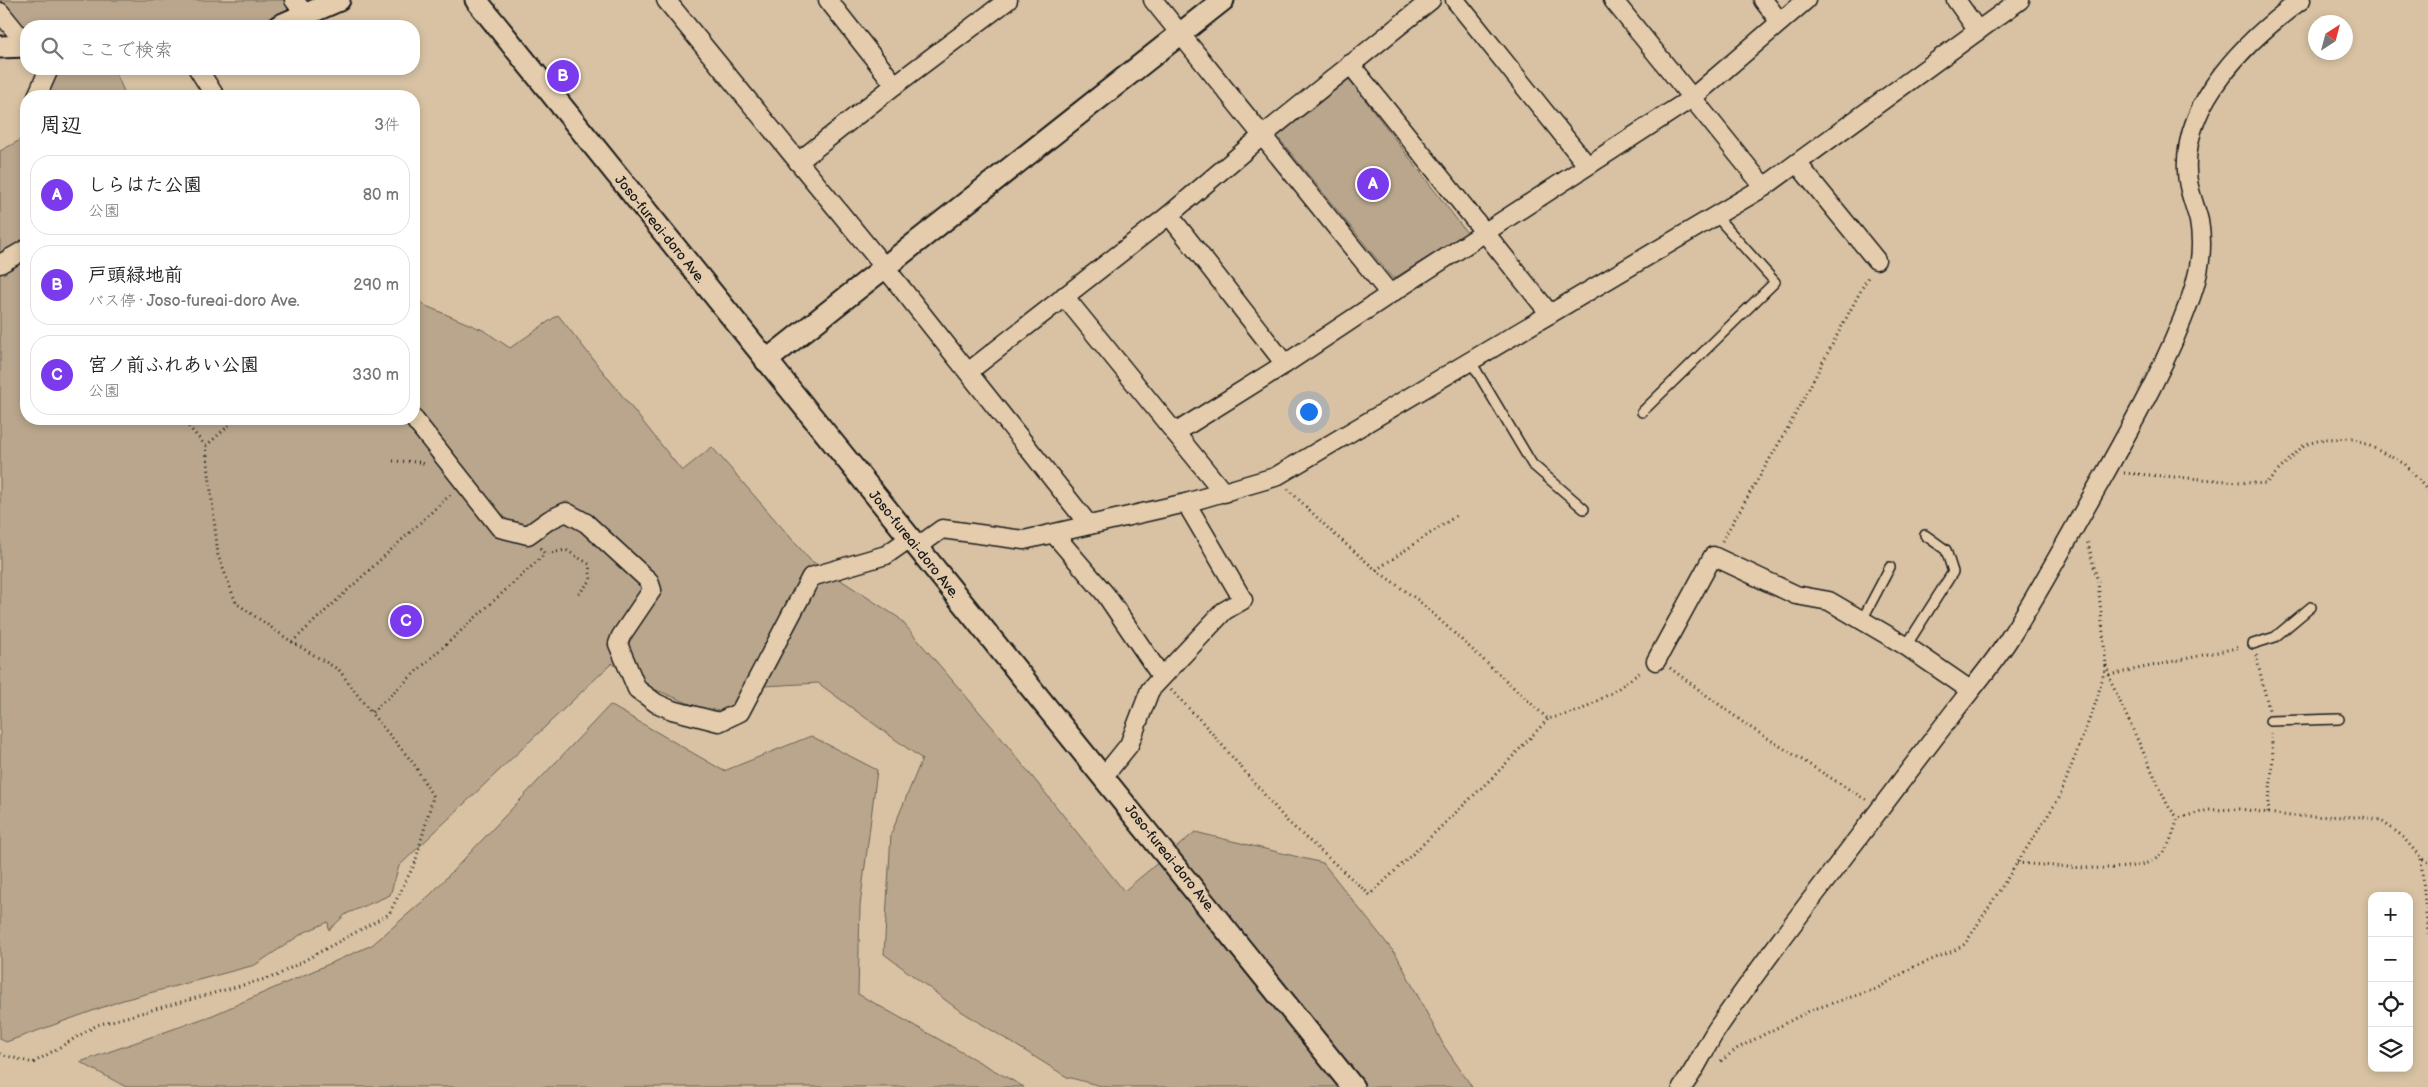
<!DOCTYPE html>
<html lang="ja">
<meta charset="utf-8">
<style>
:root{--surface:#fff;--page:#f2f2f2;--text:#222;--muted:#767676;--line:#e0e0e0;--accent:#7c3aed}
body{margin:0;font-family:"Balsamiq Sans","Klee One",sans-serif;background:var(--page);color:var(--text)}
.controls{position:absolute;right:15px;bottom:15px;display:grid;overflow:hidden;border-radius:10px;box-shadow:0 2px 8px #0003}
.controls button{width:45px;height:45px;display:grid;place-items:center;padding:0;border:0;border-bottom:1px solid var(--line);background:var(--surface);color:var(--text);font:25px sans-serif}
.compass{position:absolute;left:2308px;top:15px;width:45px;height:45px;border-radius:50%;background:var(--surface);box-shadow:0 2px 8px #0003;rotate:36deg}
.you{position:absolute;left:1308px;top:411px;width:18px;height:18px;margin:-12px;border:4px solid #fff;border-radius:50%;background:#1a73e8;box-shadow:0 0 0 8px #1a73e833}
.badge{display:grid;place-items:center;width:32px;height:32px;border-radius:50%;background:var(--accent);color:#fff;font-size:16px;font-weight:700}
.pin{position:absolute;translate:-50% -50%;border:2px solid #fff;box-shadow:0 1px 5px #0006}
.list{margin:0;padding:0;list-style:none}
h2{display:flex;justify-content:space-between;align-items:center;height:65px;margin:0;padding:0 20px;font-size:21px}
h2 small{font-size:16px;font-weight:400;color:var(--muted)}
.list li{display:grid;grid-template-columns:32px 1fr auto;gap:15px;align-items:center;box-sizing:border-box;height:80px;margin:0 10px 10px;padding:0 10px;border:1px solid var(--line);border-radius:20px}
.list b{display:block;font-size:19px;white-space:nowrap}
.list p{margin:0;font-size:16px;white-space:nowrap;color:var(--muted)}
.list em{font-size:16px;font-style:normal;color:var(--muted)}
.icon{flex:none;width:28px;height:28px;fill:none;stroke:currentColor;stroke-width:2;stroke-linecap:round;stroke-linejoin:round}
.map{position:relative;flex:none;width:2428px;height:1087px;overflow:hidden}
.search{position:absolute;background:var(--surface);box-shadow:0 2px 8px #0003;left:20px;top:20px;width:400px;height:55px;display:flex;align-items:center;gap:12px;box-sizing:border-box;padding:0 18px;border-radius:20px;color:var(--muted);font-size:19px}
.panel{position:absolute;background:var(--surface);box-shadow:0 2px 8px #0003;left:20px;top:90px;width:400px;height:335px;border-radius:20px}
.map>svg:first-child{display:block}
.green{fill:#b9a68d;stroke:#6a6154}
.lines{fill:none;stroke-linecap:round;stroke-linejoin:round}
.service-casing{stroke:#1c1c1c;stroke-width:12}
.minor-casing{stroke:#1c1c1c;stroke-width:21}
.tertiary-casing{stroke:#1c1c1c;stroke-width:25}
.path{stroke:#1c1c1c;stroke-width:3;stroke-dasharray:1 4;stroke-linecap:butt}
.service{stroke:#e4ccac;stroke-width:9}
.minor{stroke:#e4ccac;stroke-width:18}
.tertiary{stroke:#e4ccac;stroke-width:21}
.labels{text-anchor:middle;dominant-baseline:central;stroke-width:4.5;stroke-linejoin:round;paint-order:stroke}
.street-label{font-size:14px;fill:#1c1c1c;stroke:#e4ccac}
</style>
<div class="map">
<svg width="2428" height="1087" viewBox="0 0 2428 1087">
<rect width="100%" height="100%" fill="#d8c2a3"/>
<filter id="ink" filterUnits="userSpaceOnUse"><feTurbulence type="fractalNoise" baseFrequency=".02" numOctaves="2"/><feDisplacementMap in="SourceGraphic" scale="10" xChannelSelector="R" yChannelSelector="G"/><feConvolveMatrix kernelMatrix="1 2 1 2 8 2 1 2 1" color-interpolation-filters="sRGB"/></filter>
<g filter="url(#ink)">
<g class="green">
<polygon points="0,0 294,0 306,15 279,26 26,26 26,44 0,12"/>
<polygon points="49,69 114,69 126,96 37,96"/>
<polygon points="1349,79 1467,233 1393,279 1277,136"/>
<polygon points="26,137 26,419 414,419 414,296 426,306 483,330 510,348 558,315 682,471 712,447 810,560 899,618 994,729 1124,891 1195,832 1323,863 1397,956 1444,1046 1472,1087 1105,1087 1067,1077 956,1008 884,954 891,834 922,759 818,683 764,686 752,705 717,715 632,680 612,663 399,866 390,895 346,914 329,930 328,922 303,933 255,965 123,1000 6,1042 0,1039 0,151"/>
<polygon points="610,705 724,771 811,736 877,770 860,906 858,994 1024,1087 126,1087 80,1062 213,1015 372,945 430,895"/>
</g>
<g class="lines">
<g class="service-casing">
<g id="service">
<polyline points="1470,360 1532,464 1584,509"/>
<polyline points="1642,412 1775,282 1716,216"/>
<polyline points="1862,620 1890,567"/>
<polyline points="2253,644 2275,637 2311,607"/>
<polyline points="1906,646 1953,572 1946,550 1925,535"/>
<polyline points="2270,721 2339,719"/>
</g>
</g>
<g class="minor-casing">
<g id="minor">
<polyline points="294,0 306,15"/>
<polyline points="666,0 895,280 1089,525"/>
<polyline points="828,0 895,85"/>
<polyline points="1153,0 1390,294"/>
<polyline points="1455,0 1587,165"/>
<polyline points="1613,0 1764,187"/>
<polyline points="1763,0 1780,22"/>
<polyline points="1956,0 1978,31"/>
<polyline points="0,12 26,44"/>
<polyline points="1350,64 1550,314"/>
<polyline points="198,69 215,96"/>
<polyline points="37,96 49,69"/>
<polyline points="798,162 895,85 1008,0"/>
<polyline points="1797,163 1876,260"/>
<polyline points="1169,215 1285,364"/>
<polyline points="0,264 26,249"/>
<polyline points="1064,296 1224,493"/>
<polyline points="968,372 1169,215 1262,136 1431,0"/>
<polyline points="414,419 500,528 528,535 549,520 566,512 586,523 649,581 652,590 621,636 618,644 637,689 656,703 672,710 719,722 740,712 811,577 886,555 910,538"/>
<polyline points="1175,433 1285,364 1390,294 1692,98 1806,0"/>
<polyline points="1054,534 1106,595 1161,676"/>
<polyline points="917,547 942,529 1024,540 1186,503 1275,477 1764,187 2020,0"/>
<polyline points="1656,661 1713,556 1796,595 1829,601 1906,646 1970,690"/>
<polyline points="1104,776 1129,745 1150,690 1224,611 1243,600 1186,503"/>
<path d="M1682,1087C1697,1069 1705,1046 1719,1026C1748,984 1779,942 1810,901C1855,841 1901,781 1947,721C1967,694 1991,667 2009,639C2043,586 2072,531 2103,477C2136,418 2168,361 2191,297C2200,272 2204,248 2199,221C2195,204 2187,189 2187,171C2183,101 2248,39 2301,0"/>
</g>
</g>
<g class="tertiary-casing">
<g id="tertiary">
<polyline points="476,0 1353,1087"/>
<polyline points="279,26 339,0"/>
<polyline points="0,47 26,46"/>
<polyline points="766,361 1223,0"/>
</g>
</g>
<g class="path">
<polyline points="182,419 206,446 218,555 236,603 292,642 339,670 371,713 545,554"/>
<polyline points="206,446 236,419"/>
<polyline points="393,461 420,462 427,465"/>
<polyline points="2124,473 2265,484 2304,445 2324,439 2354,438 2405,464 2428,491"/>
<polyline points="1288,489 1333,533 1376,570 1418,600 1548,719 1579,711 1613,692 1642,671"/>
<polyline points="1722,541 1789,426 1869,275"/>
<polyline points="540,548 545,554 566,550 589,564 591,580 576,597"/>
<polyline points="1376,570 1456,516"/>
<polyline points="292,642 451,494"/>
<polyline points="2256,655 2269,710"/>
<polyline points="2106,665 2112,684 2168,806 2178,818"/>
<polyline points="1670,668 1748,726 1866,800"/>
<polyline points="2109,675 2241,647"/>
<polyline points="1171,690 1204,724 1287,821 1370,895 1497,773 1548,719"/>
<polyline points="2268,813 2273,757 2271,733"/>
<polyline points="2421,859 2428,934"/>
<path d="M2017,863C2049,865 2133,876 2157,858C2170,849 2173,832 2178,818L2209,810L2240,809L2290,816L2362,817L2380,820L2401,835L2421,858L2428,862"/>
<polyline points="0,1054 33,1063 97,1025 276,976 389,914 415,863 433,797 414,764 371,713"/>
<polyline points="1721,1061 1738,1048 1811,1010 1876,989 1914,967 1953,951 1965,944 2059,798 2096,702 2106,665 2098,582 2087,540"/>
</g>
<use href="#service" class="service"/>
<use href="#minor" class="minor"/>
<use href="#tertiary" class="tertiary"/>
</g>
</g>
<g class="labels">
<g class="street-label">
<text transform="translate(660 229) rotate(51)">Joso-fureai-doro Ave.</text>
<text transform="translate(914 544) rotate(51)">Joso-fureai-doro Ave.</text>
<text transform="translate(1170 858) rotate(51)">Joso-fureai-doro Ave.</text>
</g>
</g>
</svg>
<div class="controls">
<button>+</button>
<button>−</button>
<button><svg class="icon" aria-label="locate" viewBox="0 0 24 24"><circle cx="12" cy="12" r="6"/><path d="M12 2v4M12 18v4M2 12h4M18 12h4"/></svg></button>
<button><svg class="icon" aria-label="layers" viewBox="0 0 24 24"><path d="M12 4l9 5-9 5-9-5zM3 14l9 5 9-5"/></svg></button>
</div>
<svg class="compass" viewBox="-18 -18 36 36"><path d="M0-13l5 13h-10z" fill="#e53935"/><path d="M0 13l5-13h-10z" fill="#767676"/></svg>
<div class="you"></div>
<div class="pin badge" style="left:1373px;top:184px">A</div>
<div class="pin badge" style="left:563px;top:76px">B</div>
<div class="pin badge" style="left:406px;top:621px">C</div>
<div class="search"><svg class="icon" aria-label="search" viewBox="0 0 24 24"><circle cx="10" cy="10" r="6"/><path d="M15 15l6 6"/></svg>ここで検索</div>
<section class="panel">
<h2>周辺<small>3件</small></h2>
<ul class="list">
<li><span class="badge">A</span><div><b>しらはた公園</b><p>公園</p></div><em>80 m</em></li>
<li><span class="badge">B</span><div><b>戸頭緑地前</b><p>バス停 · Joso-fureai-doro Ave.</p></div><em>290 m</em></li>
<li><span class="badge">C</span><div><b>宮ノ前ふれあい公園</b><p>公園</p></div><em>330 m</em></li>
</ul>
</section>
</div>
